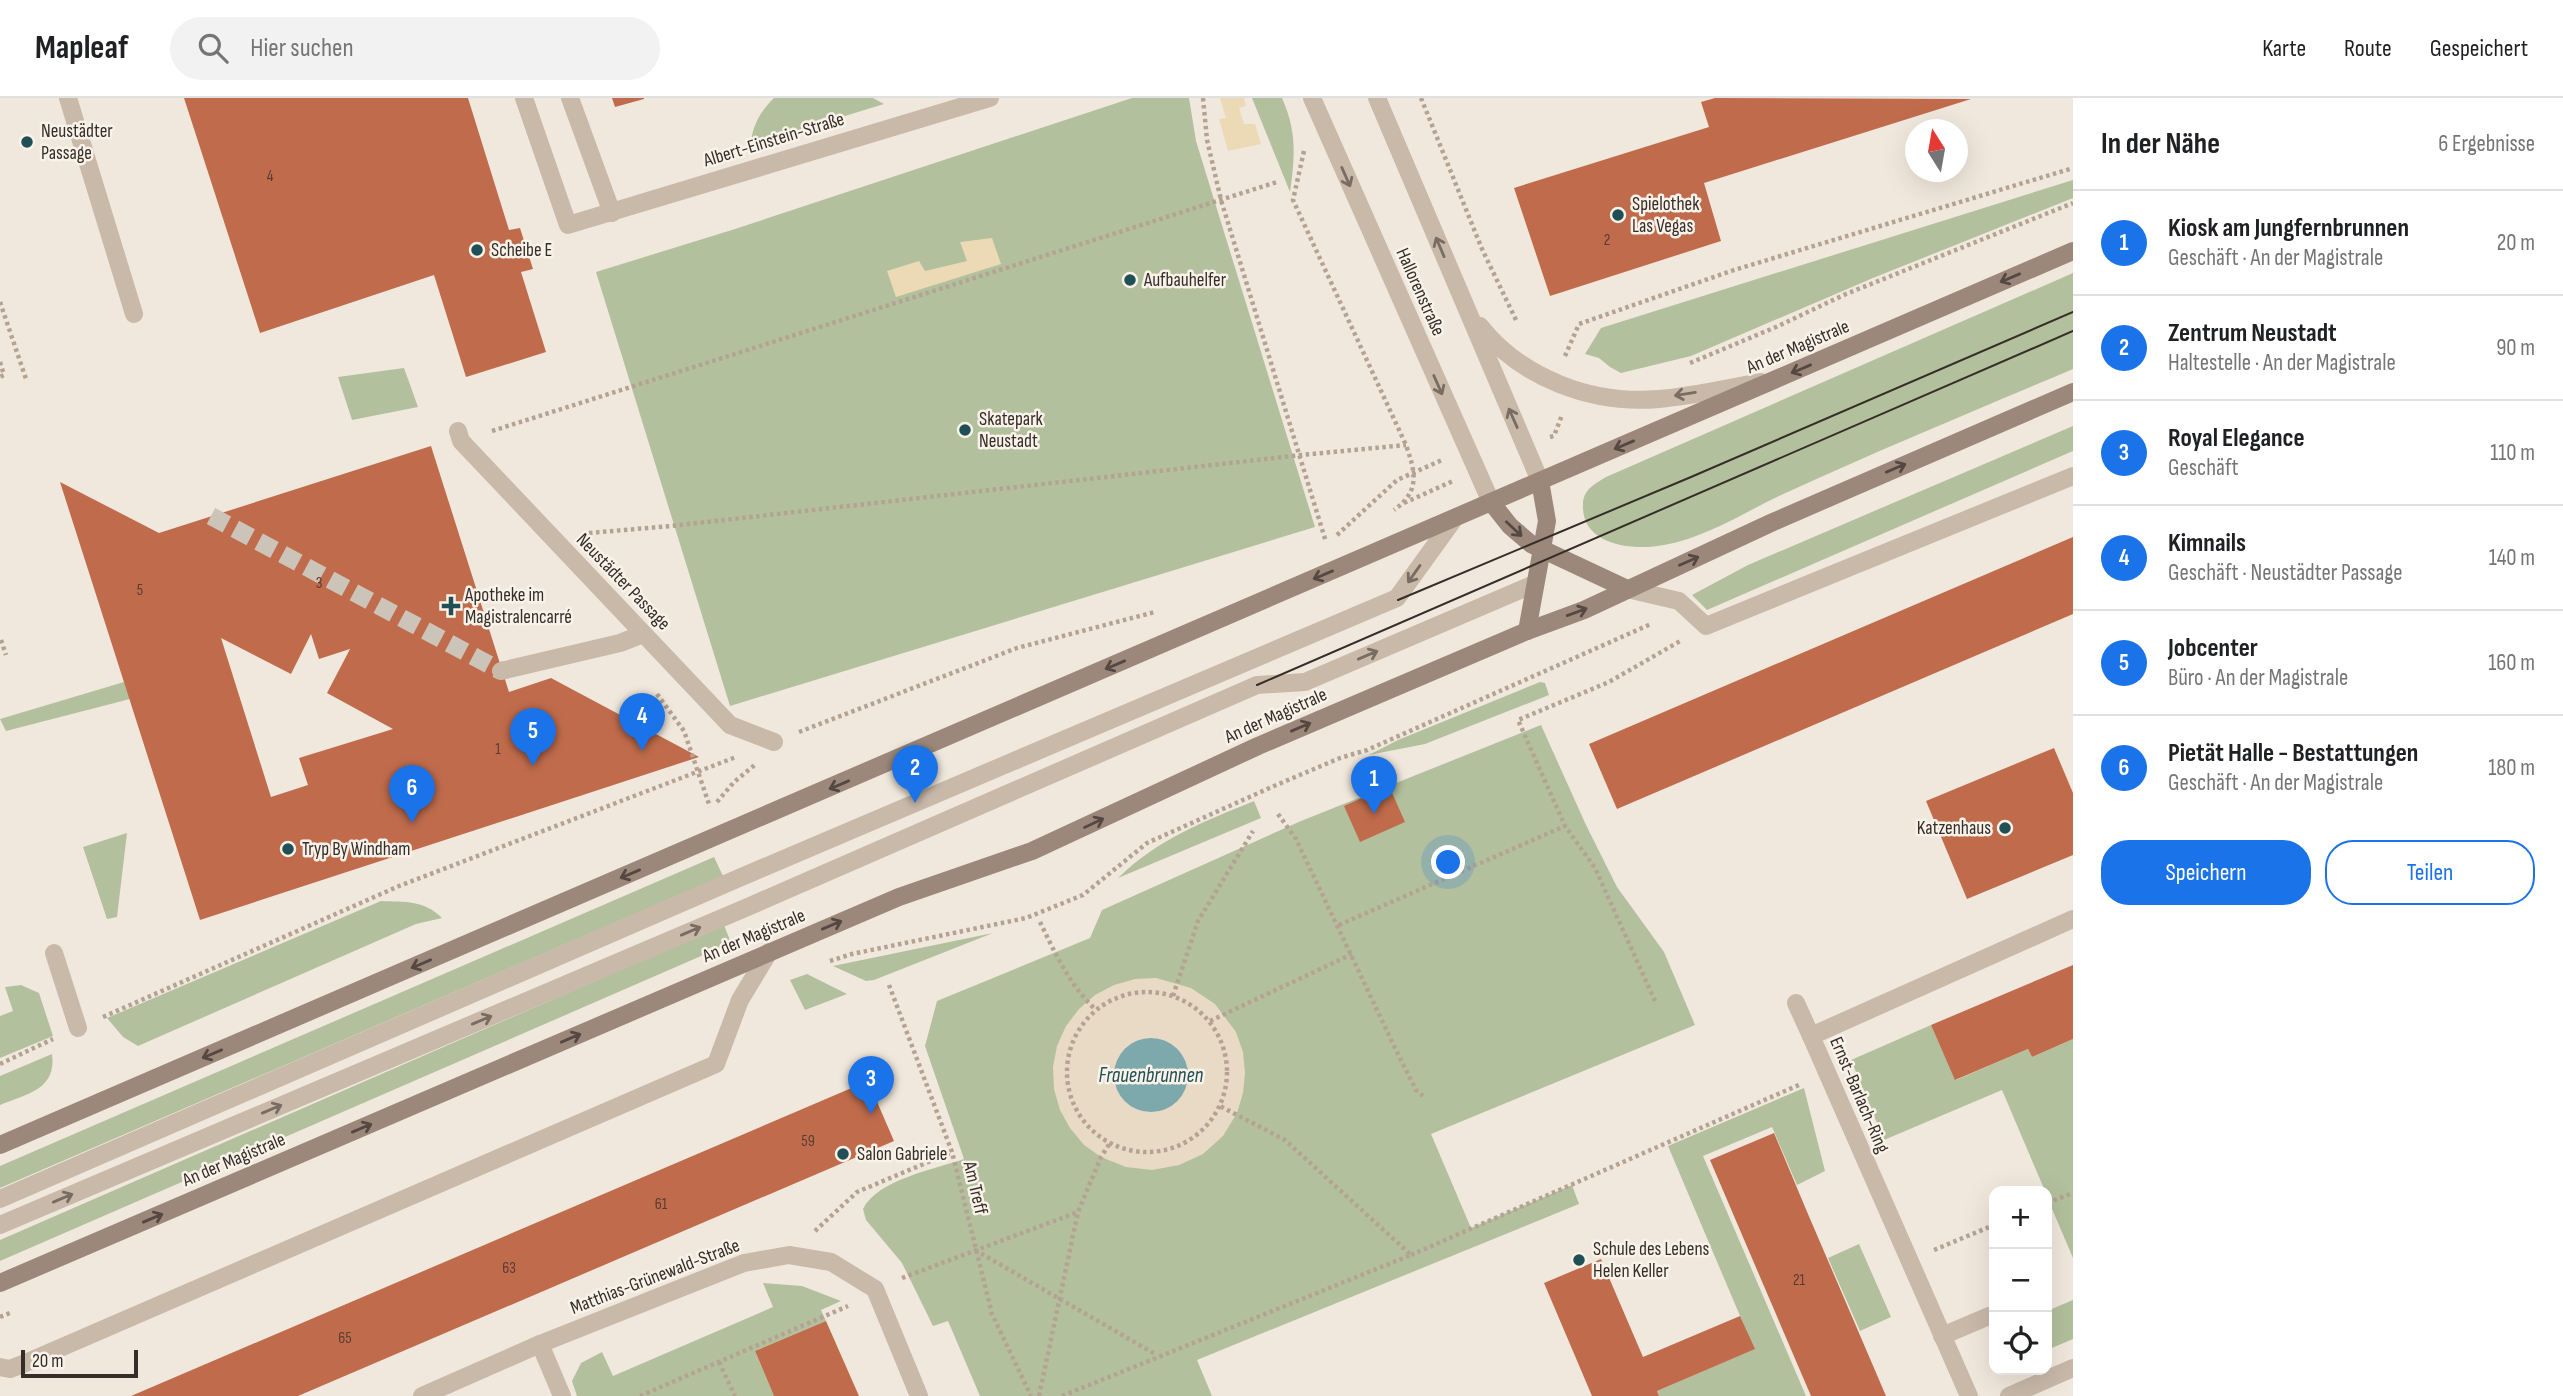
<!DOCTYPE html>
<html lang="de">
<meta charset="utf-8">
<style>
:root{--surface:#fff;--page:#f2f2f2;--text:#202124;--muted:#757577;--line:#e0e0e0;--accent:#1a73e8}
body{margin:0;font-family:"Sofia Sans Condensed",sans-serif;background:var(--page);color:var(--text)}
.controls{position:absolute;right:21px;bottom:21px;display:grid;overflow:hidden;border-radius:14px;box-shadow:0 7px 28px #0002}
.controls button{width:63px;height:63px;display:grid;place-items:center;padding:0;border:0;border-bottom:2px solid var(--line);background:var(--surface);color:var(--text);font:35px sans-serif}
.compass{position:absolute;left:1905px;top:21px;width:63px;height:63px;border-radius:50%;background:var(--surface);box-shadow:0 7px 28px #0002;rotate:349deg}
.scale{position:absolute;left:21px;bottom:18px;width:117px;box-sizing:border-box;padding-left:7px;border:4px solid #362d29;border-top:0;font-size:19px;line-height:24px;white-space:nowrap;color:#362d29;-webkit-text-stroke:5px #f9f2e9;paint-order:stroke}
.you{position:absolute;left:1449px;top:765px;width:24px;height:24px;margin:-18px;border:5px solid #fff;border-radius:50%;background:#1a73e8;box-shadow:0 0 0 10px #1a73e833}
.badge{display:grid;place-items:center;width:46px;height:46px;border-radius:50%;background:var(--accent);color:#fff;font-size:23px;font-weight:700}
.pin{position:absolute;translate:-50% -58px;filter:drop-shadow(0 2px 4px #0008)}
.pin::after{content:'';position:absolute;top:37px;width:24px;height:21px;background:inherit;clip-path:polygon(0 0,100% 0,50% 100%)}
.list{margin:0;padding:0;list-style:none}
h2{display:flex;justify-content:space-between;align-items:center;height:91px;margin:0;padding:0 28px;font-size:30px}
h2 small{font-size:23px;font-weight:400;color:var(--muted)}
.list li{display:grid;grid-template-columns:46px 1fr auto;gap:21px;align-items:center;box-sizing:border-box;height:105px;padding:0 28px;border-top:2px solid var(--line)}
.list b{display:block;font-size:26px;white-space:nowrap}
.list p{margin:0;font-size:23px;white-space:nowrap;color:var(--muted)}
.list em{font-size:23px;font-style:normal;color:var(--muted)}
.actions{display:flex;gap:14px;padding:21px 28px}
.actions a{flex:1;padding:16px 0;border:2px solid var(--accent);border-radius:28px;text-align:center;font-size:24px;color:var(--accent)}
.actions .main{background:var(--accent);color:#fff}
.icon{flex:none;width:38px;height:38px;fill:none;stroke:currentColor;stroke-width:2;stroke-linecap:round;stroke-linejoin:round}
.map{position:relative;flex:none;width:2073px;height:1298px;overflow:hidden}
header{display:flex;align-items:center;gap:42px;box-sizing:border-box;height:98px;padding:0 35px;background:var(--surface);border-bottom:2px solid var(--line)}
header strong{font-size:33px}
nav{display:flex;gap:38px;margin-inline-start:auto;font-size:24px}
.search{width:490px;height:63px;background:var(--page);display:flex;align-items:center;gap:18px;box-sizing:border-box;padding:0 24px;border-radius:38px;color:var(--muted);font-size:26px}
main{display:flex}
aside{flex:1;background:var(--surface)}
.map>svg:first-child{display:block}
.green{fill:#b3c09d}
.sand{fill:#ebdab5}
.plaza{fill:#e8dac5}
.water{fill:#7da9ad}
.building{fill:#c06c4c;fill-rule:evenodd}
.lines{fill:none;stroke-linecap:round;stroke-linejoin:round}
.pedestrian-tunnel{stroke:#ccc3b9;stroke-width:18;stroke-dasharray:18 9;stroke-linecap:butt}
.path{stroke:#b4a393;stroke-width:4.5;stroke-dasharray:3.5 3.5;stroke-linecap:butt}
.service{stroke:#c9b9a9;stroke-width:18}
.pedestrian{stroke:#c9b9a9;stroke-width:18}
.minor{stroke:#c9b9a9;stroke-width:18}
.tertiary{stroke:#c9b9a9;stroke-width:18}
.secondary{stroke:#9c887b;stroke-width:18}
.tram{stroke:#362d29;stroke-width:2}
.oneway{stroke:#786c63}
.oneway2{stroke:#554842}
.poi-dot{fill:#205056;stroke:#f9f2e9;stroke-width:2.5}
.labels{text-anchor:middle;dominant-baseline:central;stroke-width:5;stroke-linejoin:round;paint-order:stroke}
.number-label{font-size:16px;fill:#583d32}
.poi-label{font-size:19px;fill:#362d29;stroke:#f9f2e9;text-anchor:start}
.street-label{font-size:19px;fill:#362d29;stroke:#f9f2e9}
.water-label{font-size:21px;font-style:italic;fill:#205056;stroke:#f9f2e9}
</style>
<header>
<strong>Mapleaf</strong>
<div class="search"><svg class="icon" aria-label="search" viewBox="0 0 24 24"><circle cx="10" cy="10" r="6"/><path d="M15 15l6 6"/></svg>Hier suchen</div>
<nav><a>Karte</a><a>Route</a><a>Gespeichert</a></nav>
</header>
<main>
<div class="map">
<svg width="2073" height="1298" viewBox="0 0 2073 1298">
<rect width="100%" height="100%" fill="#f1e8dd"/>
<g class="green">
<path d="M774,0H873L884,6L751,47C751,30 761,12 774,0Z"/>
<polygon points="1132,0 1189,0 1196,43 1315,429 730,608 596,174 735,131"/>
<path d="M1252,0H1282C1297,34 1295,59 1290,94Z"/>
<polygon points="2073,82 2073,100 1873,180 1691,258 1621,275 1610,269 1599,260 1585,256 1601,230"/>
<path d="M2073,175V271C1979,311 1884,350 1790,393C1749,411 1709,439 1664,447C1634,453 1580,448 1583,405C1584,391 1595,386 1606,379Z"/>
<polygon points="404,270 418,309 352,322 338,279"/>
<polygon points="2073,328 2073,353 1707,512 1692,497 1748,467"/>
<polygon points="124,584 130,601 6,633 0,621"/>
<polygon points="1540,584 1545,585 1549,597 1425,646 1369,657 1398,642"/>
<path d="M1541,627L1586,727L1617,789L1664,854L1695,927L1431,1036L1471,1130L1572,1087L1579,1106L1197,1262L1212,1298H980L948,1223L933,1228L902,1165L866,1122L863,1111C877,1082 935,1071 964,1061L925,948L937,903L1090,840L1102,812L1301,723Z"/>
<path d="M1254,703L1261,720L1118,780C1158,741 1203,724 1254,703Z"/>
<polygon points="127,735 117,819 107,821 83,749"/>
<polygon points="714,759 723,778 0,1090 0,1068"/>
<path d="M381,803C406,804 424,802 442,820L416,826L138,948L123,939L107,920Z"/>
<polygon points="724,827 731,845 0,1163 0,1142"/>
<polygon points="993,835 874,882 866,883 833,868"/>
<polygon points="807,876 847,896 805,912 790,882"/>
<polygon points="21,887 39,895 53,938 0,960 0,918 13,913 5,889"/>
<polygon points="1931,927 1956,982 2028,951 2032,959 2073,941 2073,1160 2047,1099 2047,1093 2045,1093 2002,992 1884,1042 1851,962"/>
<path d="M52,956C57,992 26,996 0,1007V978Z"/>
<polygon points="1804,990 1825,1073 1797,1087 1772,1029 1703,1058 1806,1298 1659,1298 1657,1293 1754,1251 1668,1048"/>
<polygon points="1859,1146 1891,1219 1860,1233 1828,1160"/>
<polygon points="763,1185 802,1188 841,1203 821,1212 826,1223 755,1253 774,1298 577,1298 572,1283 581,1265 602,1254 613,1278 773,1209"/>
<polygon points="2073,1202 2073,1241 2047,1252 2047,1213"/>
</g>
<g class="sand">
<polygon points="1220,0 1244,0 1246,8 1239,10 1244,26 1255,26 1261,46 1228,53 1219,21 1226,20"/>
<polygon points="992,140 1001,166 896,199 887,173 919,163 925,173 967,163 960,144"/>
</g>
<polygon class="plaza" points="1156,880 1191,890 1215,906 1236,934 1243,954 1245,975 1243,995 1237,1015 1223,1038 1203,1056 1179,1067 1152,1072 1126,1069 1101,1059 1084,1047 1070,1030 1060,1012 1054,991 1053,969 1057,948 1066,928 1079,911 1095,897 1114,887 1135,881"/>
<circle class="water" cx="1151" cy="977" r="37"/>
<g class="building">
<polygon points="184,0 468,0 509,132 520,130 533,171 521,174 546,254 466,279 434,177 260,235"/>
<polygon points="612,0 644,0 644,1 615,9"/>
<polygon points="1715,0 1971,1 1704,85 1721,143 1550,198 1514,90 1709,29 1701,4"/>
<path d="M431,348L509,594L551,580L699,659L200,822L60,384L159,435ZM311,536L319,561L350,551L327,595L393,631L299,660L308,687L271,699L221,540L291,576Z"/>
<polygon points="2073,439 2073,516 1617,711 1589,646"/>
<polygon points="2054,650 2073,695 2073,757 1967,801 1926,703"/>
<polygon points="1389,688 1405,724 1360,744 1344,708"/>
<polygon points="2073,867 2073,941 2032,959 2028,951 1955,982 1931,927"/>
<polygon points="868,983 894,1043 298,1298 131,1298"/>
<polygon points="1774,1035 1805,1109 1886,1298 1811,1298 1710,1062"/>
<polygon points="1601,1161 1643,1259 1740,1218 1755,1251 1657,1293 1659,1298 1592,1298 1544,1185"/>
<polygon points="826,1223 859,1298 774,1298 755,1253"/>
</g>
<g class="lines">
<polyline class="pedestrian-tunnel" points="211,418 501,573"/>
<g class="path">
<polyline points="1203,0 1207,42 1221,102 1326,444"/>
<polyline points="1421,0 1482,151 1516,222"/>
<path d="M1304,53L1293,102L1406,347C1415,373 1421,393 1394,412"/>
<polyline points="0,204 26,281"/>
<polyline points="1565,258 1579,226 1734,172 2073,70"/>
<polyline points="0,264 4,277 0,279"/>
<polyline points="1690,265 1776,229 1846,196 2073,105"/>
<polyline points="492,333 1277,84"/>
<polyline points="1550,339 1554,338 1562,317"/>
<polyline points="1404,405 1453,383"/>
<polyline points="589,435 671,428 1301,357 1406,347"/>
<polyline points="1337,437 1397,382 1442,362"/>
<polyline points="1,542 6,557"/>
<polyline points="657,596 684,633 710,709"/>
<polyline points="799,634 1017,550 1155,514"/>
<polyline points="717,704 734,684 756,666"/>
<polyline points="1278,716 1296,741 1395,950 1416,992 1423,998"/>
<path d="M1040,824C1055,855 1070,888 1096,912"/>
<polyline points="1339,827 1565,728"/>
<polyline points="830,863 852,856 1026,820 1083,797 1147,745 1274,688 1340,660 1367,652 1651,526"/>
<polyline points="889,887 952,1054 992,1216 1031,1298"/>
<circle cx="1147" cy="974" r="80"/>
<polyline points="1173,898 1198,823 1253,733"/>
<polyline points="1655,903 1595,770 1565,728 1518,622 1609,584 1682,542"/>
<polyline points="103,919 399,788 736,659"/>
<polyline points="1210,923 1352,856"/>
<polyline points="0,966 53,941"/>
<polyline points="2047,1105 2073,1095"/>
<polyline points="815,1133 857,1094 952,1054"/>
<polyline points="975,1152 1155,1256"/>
<polyline points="1934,1152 1994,1127"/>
<polyline points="1411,1157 1801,986"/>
<polyline points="902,1180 1078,1114 1101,1059 1110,1045"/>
<polyline points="0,1219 12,1214"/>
<polyline points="719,1264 735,1298"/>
<polyline points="640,1298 848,1208"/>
<polyline points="1039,1298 1078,1114"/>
<polyline points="1062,1298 1411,1157 1285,1042 1220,1008"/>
</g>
<g class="service">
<polyline points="68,0 134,216"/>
<polyline points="524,0 568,127 990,0"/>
<polyline points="570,0 612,115"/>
<polyline points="1627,491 1679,503 1706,528 2073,378"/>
<polyline points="54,855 78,930"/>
<polyline points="1796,905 1811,938"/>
<polyline points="0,1101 739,780 1397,500 1454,421"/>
<polyline points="0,1127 750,808 1257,587 1305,584 1534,486"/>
<polyline points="1942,1238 1989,1218"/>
<polyline points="0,1269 10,1271 23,1266 716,966 740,902 769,854"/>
</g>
<g class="pedestrian">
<polyline points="458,333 461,343 730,627 774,644"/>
<polyline points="501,573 620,545 643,536"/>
</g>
<g class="minor">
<polyline points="540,1246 562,1298"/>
<polyline points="422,1298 540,1246 744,1165 789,1157 831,1164 875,1191 919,1298"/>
<polyline points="1969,1298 1811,938 2073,821"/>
<polyline points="2009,1298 2073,1270"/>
</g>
<g class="tertiary">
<polyline points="1312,0 1491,404"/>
<polyline points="1377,0 1540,383"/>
<path d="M1480,228C1521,280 1592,307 1659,301C1693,298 1727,290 1761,284"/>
</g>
<g class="secondary">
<polyline points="1491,404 1510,428 1531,446 1627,491"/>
<polyline points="1527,533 1547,423 1540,383"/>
<polyline points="0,1047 2073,153"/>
<polyline points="0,1185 899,799 1032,753 1258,648 1527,533 1584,512 1773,424 2073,294"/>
</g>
<g class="tram">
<polyline points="1398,502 1691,379 2073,214"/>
<polyline points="1257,587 2073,233"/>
</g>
</g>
<defs><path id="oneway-shaft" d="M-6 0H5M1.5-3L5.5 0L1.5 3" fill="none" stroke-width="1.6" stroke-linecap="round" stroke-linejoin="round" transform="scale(1.75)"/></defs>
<g class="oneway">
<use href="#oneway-shaft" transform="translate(1346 79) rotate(66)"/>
<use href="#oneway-shaft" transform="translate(1440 149) rotate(-113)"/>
<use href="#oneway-shaft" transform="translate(1438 287) rotate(66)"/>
<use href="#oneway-shaft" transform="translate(1685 296) rotate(171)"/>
<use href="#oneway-shaft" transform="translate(1513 320) rotate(-114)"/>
<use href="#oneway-shaft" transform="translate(1414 476) rotate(125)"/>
<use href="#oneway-shaft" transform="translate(1368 557) rotate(-23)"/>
<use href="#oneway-shaft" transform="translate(691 833) rotate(-23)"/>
<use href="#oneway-shaft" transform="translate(482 922) rotate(-23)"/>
<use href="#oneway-shaft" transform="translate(272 1011) rotate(-23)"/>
<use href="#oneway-shaft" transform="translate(63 1100) rotate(-23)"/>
</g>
<g class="oneway2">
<use href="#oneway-shaft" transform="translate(2010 180) rotate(157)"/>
<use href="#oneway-shaft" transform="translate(1801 271) rotate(157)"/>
<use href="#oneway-shaft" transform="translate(1624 347) rotate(157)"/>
<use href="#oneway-shaft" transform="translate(1896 370) rotate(-23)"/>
<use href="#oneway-shaft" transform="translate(1514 431) rotate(43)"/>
<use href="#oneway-shaft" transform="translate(1689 463) rotate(-24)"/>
<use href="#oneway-shaft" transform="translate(1323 477) rotate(157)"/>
<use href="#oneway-shaft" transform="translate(1577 514) rotate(-20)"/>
<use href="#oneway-shaft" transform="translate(1115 567) rotate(157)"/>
<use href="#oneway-shaft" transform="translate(1301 629) rotate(-23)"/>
<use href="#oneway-shaft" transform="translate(839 687) rotate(157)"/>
<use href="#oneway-shaft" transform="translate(1094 725) rotate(-25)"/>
<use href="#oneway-shaft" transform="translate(630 776) rotate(157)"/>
<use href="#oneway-shaft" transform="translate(832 827) rotate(-23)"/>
<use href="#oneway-shaft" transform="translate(421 866) rotate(157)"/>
<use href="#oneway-shaft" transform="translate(571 940) rotate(-23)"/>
<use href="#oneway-shaft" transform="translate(212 956) rotate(157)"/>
<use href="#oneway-shaft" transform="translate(362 1030) rotate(-23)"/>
<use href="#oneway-shaft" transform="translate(153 1120) rotate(-23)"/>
</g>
<g class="poi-dot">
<circle cx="27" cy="44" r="7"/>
<circle cx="1618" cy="117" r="7"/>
<circle cx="477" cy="152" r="7"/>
<circle cx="1130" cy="182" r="7"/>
<circle cx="965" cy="332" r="7"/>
<path d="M447.5 497.5h7v7h7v7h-7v7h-7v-7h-7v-7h7z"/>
<circle cx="2005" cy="730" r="7"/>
<circle cx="288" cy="751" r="7"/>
<circle cx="843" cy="1056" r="7"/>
<circle cx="1579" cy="1162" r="7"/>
</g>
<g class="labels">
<g class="number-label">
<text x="270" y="78">4</text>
<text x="1607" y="142">2</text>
<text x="319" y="485">3</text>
<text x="140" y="492">5</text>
<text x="498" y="651">1</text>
<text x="808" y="1043">59</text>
<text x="661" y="1106">61</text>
<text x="509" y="1170">63</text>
<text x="1799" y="1182">21</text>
<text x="345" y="1240">65</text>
</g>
<g class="poi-label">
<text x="41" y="33">Neustädter<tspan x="41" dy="22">Passage</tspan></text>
<text x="1632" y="106">Spielothek<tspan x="1632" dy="22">Las Vegas</tspan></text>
<text x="491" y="152">Scheibe E</text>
<text x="1144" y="182">Aufbauhelfer</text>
<text x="979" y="321">Skatepark<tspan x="979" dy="22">Neustadt</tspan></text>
<text x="465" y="497">Apotheke im<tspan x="465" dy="22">Magistralencarré</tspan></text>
<text x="1991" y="730" text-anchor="end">Katzenhaus</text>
<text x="302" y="751">Tryp By Windham</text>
<text x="857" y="1056">Salon Gabriele</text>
<text x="1593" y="1151">Schule des Lebens<tspan x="1593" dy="22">Helen Keller</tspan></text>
</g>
<g class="street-label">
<text transform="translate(774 42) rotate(-17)">Albert-Einstein-Straße</text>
<text transform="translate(1420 194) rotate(66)">Hallorenstraße</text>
<text transform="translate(1798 249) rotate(-23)">An der Magistrale</text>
<text transform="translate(623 484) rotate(46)">Neustädter Passage</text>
<text transform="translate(1276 618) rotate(-24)">An der Magistrale</text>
<text transform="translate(754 838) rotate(-23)">An der Magistrale</text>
<text transform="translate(1859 997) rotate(67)">Ernst-Barlach-Ring</text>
<text transform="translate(234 1062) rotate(-23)">An der Magistrale</text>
<text transform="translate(975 1090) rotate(77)">Am Treff</text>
<text transform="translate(655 1179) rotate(-21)">Matthias-Grünewald-Straße</text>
</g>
<g class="water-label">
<text x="1151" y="977">Frauenbrunnen</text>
</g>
</g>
</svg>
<div class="controls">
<button>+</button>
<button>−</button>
<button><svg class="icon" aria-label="locate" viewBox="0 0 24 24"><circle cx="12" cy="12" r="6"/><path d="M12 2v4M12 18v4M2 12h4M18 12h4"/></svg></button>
</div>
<svg class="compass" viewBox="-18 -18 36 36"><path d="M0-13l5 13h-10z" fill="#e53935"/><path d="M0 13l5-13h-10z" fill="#757577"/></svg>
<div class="scale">20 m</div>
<div class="you"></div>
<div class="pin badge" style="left:1374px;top:716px">1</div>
<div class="pin badge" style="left:915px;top:705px">2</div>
<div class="pin badge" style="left:871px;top:1016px">3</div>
<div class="pin badge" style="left:642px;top:653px">4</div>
<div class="pin badge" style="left:533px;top:668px">5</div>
<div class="pin badge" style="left:412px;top:725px">6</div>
</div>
<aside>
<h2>In der Nähe<small>6 Ergebnisse</small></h2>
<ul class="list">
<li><span class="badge">1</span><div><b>Kiosk am Jungfernbrunnen</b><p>Geschäft · An der Magistrale</p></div><em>20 m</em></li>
<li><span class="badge">2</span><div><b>Zentrum Neustadt</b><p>Haltestelle · An der Magistrale</p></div><em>90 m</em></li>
<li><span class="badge">3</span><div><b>Royal Elegance</b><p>Geschäft</p></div><em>110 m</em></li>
<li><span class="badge">4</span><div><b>Kimnails</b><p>Geschäft · Neustädter Passage</p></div><em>140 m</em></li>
<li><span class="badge">5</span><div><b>Jobcenter</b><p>Büro · An der Magistrale</p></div><em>160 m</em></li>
<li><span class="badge">6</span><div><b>Pietät Halle - Bestattungen</b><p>Geschäft · An der Magistrale</p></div><em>180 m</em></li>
</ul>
<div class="actions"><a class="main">Speichern</a><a>Teilen</a></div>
</aside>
</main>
